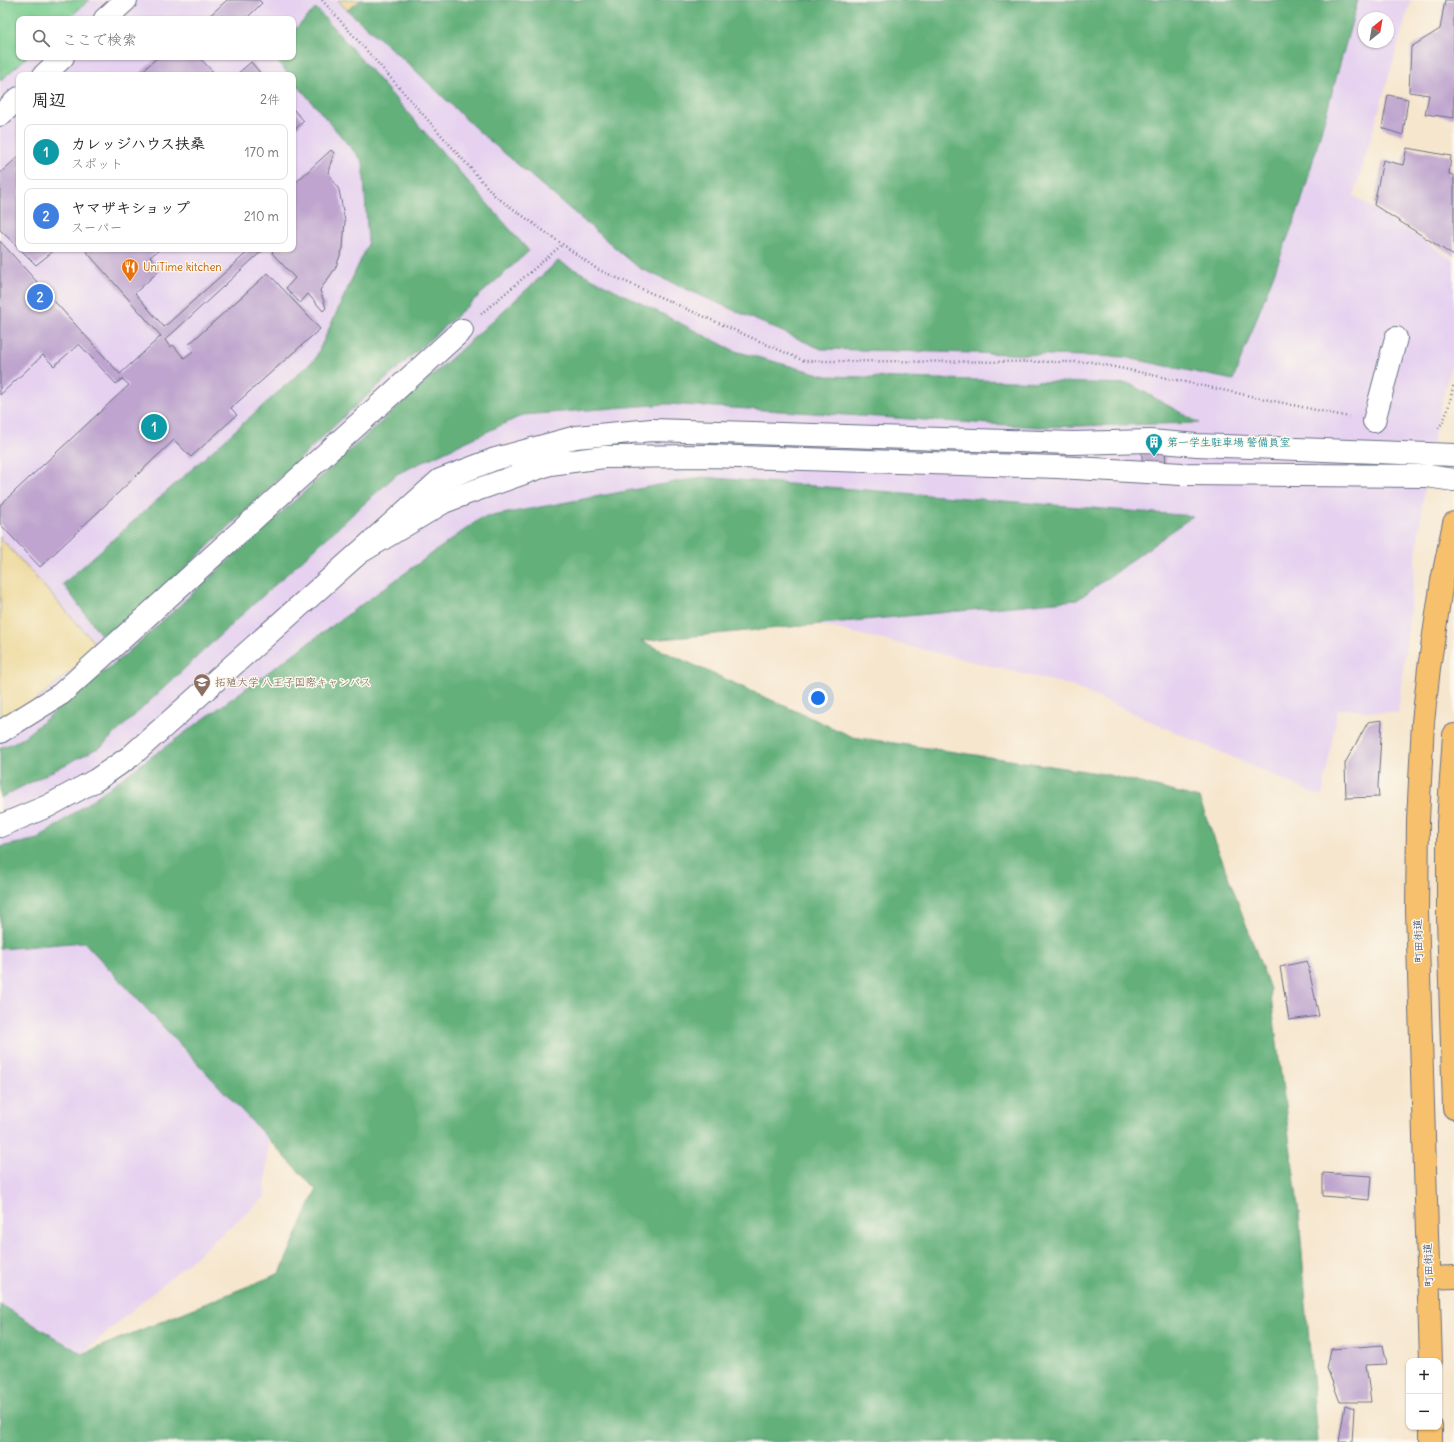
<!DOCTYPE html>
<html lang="ja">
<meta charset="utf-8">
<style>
:root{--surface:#fff;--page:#f2f2f2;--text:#222;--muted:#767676;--line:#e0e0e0;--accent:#111827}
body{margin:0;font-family:Delius,"Klee One",sans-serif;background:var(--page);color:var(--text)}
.controls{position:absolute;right:12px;bottom:12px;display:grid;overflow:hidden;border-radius:8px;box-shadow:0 1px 3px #0004}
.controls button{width:36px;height:36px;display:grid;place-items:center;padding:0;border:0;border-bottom:1px solid var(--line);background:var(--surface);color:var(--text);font:20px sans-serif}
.compass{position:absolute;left:1358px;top:12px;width:36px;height:36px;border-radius:50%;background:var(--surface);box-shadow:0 1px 3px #0004;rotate:31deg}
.you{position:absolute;left:818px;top:698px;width:14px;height:14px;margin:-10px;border:3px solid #fff;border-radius:50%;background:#1a73e8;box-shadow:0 0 0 6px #1a73e833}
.badge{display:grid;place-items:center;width:26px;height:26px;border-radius:50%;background:var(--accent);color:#fff;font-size:13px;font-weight:700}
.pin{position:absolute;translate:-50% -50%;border:2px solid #fff;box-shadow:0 1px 4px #0006}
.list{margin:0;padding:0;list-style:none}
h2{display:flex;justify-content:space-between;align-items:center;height:52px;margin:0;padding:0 16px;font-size:17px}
h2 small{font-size:13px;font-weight:400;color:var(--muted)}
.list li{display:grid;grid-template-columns:26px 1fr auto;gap:12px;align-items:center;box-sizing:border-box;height:56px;margin:0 8px 8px;padding:0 8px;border:1px solid var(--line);border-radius:8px}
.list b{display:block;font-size:15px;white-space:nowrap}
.list p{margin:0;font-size:13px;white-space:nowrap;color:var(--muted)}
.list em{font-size:13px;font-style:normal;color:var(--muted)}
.icon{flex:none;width:22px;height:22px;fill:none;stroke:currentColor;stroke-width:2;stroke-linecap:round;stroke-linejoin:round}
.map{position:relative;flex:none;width:1454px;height:1442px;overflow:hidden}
.search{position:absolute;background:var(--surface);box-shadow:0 1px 3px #0004;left:16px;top:16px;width:280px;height:44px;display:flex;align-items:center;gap:10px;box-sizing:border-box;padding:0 14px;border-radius:8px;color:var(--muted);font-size:15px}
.panel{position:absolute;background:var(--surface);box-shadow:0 1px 3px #0004;left:16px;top:72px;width:280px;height:180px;border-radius:8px}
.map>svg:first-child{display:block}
.built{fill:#e6d2f0;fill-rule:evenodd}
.green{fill:#7acd90;stroke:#4a7e77}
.forest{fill:#63b07a;stroke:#3f706c}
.sand{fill:#eeda9e;stroke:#84847e}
.building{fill:#bea4ce}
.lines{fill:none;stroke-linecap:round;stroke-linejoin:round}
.minor-casing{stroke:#686f85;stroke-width:24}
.major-casing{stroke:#686f85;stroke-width:24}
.path{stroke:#686f85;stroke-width:2.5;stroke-dasharray:1 3;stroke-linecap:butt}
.minor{stroke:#fff;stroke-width:22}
.major{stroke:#f7c06c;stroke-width:22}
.labels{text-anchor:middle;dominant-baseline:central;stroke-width:3;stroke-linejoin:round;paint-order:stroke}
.food-label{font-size:11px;fill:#c56008;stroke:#fbf7ec;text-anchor:start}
.culture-label{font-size:11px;fill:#0d838f;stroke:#fbf7ec;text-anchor:start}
.education-label{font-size:11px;fill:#785e54;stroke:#fbf7ec;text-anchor:start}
.street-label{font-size:11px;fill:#1b2f5e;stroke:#fbf7ec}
</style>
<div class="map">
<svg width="1454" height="1442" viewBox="0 0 1454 1442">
<rect width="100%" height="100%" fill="#fbf7ec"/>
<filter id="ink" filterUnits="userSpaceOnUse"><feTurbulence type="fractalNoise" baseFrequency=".025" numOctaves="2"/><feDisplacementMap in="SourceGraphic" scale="8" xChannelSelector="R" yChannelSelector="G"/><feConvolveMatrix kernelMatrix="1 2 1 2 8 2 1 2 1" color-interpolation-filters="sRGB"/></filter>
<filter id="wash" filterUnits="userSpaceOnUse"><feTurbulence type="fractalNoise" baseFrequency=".012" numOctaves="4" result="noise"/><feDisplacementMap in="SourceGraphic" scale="16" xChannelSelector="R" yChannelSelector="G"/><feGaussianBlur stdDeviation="0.9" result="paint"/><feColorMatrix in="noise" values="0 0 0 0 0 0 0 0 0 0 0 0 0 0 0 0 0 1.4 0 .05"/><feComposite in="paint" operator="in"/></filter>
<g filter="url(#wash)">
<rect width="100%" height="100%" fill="#f6e6ce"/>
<path class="built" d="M0,0H1411L1354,196L1454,260V352L1435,431L1423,498L1398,713L1338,709L1322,797L1069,685L642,582L284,856L265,1197L15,1411L0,1406ZM1364,18H1388V42H1364ZM19,19H293V57H19ZM19,75H293V249H19Z"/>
<polygon class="green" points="0,0 89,0 68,19 19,19 19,57 27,57 0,81"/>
<g class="forest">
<polygon points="361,0 1358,0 1301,203 1233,380 1123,357 821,349 639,268 476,129 412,67 347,10"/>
<polygon points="316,8 529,251 350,411 107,643 63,584 315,359 368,244 363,162 293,80 293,75 289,75 274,57 293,57 293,31"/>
<polygon points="558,261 735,351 827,376 1130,384 1199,423 1039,427 667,404 523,415 397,474 233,623 102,746 0,798 0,748 20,740 127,653"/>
<polygon points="702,477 1193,516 1077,600 641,641 853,737 1105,774 1199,798 1270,989 1299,1214 1317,1442 0,1442 0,1304 82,1354 280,1273 316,1190 84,942 0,949 0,847 38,839 481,518"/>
</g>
<g class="sand">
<polygon points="338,0 361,0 347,10"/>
<polygon points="0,537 99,648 29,706 0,722"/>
</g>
<g id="blocks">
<g class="building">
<polygon points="227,0 259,0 262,3 246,19 206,19"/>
<polygon points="1445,0 1454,0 1454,118 1425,114 1429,95 1409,92 1411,47 1440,29"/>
<polygon points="158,57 199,57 213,72 210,75 138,75"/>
<polygon points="251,62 262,75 236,75"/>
<polygon points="1388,95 1408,99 1403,135 1382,128"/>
<polygon points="293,109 304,121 293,131"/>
<polygon points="1407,148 1451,156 1449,174 1454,175 1454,256 1374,205 1383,160 1403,165"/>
<polygon points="331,150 334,153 328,172 339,190 345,221 343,248 335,269 320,290 326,308 323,311 308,294 300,303 286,288 295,278 272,253 273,251 271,249 293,249 293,185"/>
<polygon points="19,156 19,248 0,230 0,173"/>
<polygon points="0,241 120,374 161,336 84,249 160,249 150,257 161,269 135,293 164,327 251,249 264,249 165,340 170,347 173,345 184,358 193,351 188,345 268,273 320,329 231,408 237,415 191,457 174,440 40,567 0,524 0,505 129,385 122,379 116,384 79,344 54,366 43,355 0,395"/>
<polygon points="20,249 56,249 36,265"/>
<polygon points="1142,449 1165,451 1166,464 1142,464"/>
<polygon points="1382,720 1378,786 1379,797 1346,798 1345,763 1368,722"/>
<polygon points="1307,961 1319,1016 1289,1020 1280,967"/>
<polygon points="1323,1173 1372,1176 1370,1200 1323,1196"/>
<polygon points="1383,1345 1387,1364 1366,1365 1371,1402 1340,1402 1327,1368 1331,1349"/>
<polygon points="1345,1405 1354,1408 1352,1442 1339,1442"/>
</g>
</g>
</g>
<g filter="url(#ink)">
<use href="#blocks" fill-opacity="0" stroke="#686f85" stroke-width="1"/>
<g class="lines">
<g class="minor-casing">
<g id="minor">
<polyline points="105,19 126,0"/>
<polyline points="44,75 63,57"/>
<polyline points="0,115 19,98"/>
<polyline points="1374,421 1396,338"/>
<polyline points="1454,455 1197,445 1150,441 1073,443 652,430 576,437 495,459 440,480 359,553 444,502 465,494 550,464 604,457 709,456 1058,467 1182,474 1427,476 1454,480"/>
<polyline points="0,732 61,694 462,330"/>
<polyline points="0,826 48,806 96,780 131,756 359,553"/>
</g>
</g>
<g class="major-casing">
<g id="major">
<polyline points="1454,735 1448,823 1448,919 1454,1108"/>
<polyline points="1428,1278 1454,1277"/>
<polyline points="1431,1361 1417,911 1418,820 1423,722 1429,668 1442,581 1454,523"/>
<polyline points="1431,1427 1431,1442"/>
</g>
</g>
<g class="path">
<polyline points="322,0 495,196 597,269 804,361 1091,362 1349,417"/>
<polyline points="481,314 563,244"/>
<path d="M1438,428C1448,418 1450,398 1454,384"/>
</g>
<use href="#minor" class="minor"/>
<use href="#major" class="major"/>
</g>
</g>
<defs>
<g id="restaurant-pin" transform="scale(0.9)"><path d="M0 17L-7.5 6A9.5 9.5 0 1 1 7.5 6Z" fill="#e8710a" stroke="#fbf7ec"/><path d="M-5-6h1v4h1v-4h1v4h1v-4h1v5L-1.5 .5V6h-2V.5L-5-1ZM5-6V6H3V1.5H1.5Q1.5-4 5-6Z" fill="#fff"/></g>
<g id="building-pin" transform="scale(0.9)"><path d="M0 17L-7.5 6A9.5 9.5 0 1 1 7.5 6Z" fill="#0f9aa8" stroke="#fbf7ec"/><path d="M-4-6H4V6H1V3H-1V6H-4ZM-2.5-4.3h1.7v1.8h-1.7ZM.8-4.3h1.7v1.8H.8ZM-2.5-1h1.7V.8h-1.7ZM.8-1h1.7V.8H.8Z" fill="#fff"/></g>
<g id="university-pin" transform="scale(0.9)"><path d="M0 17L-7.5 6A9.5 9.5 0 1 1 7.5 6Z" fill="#8d6e63" stroke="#fbf7ec"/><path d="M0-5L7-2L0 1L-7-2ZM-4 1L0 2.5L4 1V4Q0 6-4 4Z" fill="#fff"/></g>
</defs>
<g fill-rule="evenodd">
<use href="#restaurant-pin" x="130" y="267"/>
<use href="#building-pin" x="1154" y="442"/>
<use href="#university-pin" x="202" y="682"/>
</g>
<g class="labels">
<g class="food-label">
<text x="143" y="267">UniTime kitchen</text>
</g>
<g class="culture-label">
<text x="1167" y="442">第一学生駐車場 警備員室</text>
</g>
<g class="education-label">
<text x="215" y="682">拓殖大学 八王子国際キャンパス</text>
</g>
<g class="street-label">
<text transform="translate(1418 941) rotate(-92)">町田街道</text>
<text transform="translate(1428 1265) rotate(-92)">町田街道</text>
</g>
</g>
</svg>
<div class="controls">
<button>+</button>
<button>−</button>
</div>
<svg class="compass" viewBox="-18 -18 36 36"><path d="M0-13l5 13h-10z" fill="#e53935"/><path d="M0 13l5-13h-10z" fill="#767676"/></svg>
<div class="you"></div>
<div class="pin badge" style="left:154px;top:427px;background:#0f9aa8">1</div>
<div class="pin badge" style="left:40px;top:297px;background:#3f7fe0">2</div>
<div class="search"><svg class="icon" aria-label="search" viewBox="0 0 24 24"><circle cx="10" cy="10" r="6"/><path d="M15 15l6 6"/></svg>ここで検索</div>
<section class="panel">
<h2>周辺<small>2件</small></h2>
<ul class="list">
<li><span class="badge" style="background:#0f9aa8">1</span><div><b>カレッジハウス扶桑</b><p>スポット</p></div><em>170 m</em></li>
<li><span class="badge" style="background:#3f7fe0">2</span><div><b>ヤマザキショップ</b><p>スーパー</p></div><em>210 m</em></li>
</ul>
</section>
</div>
